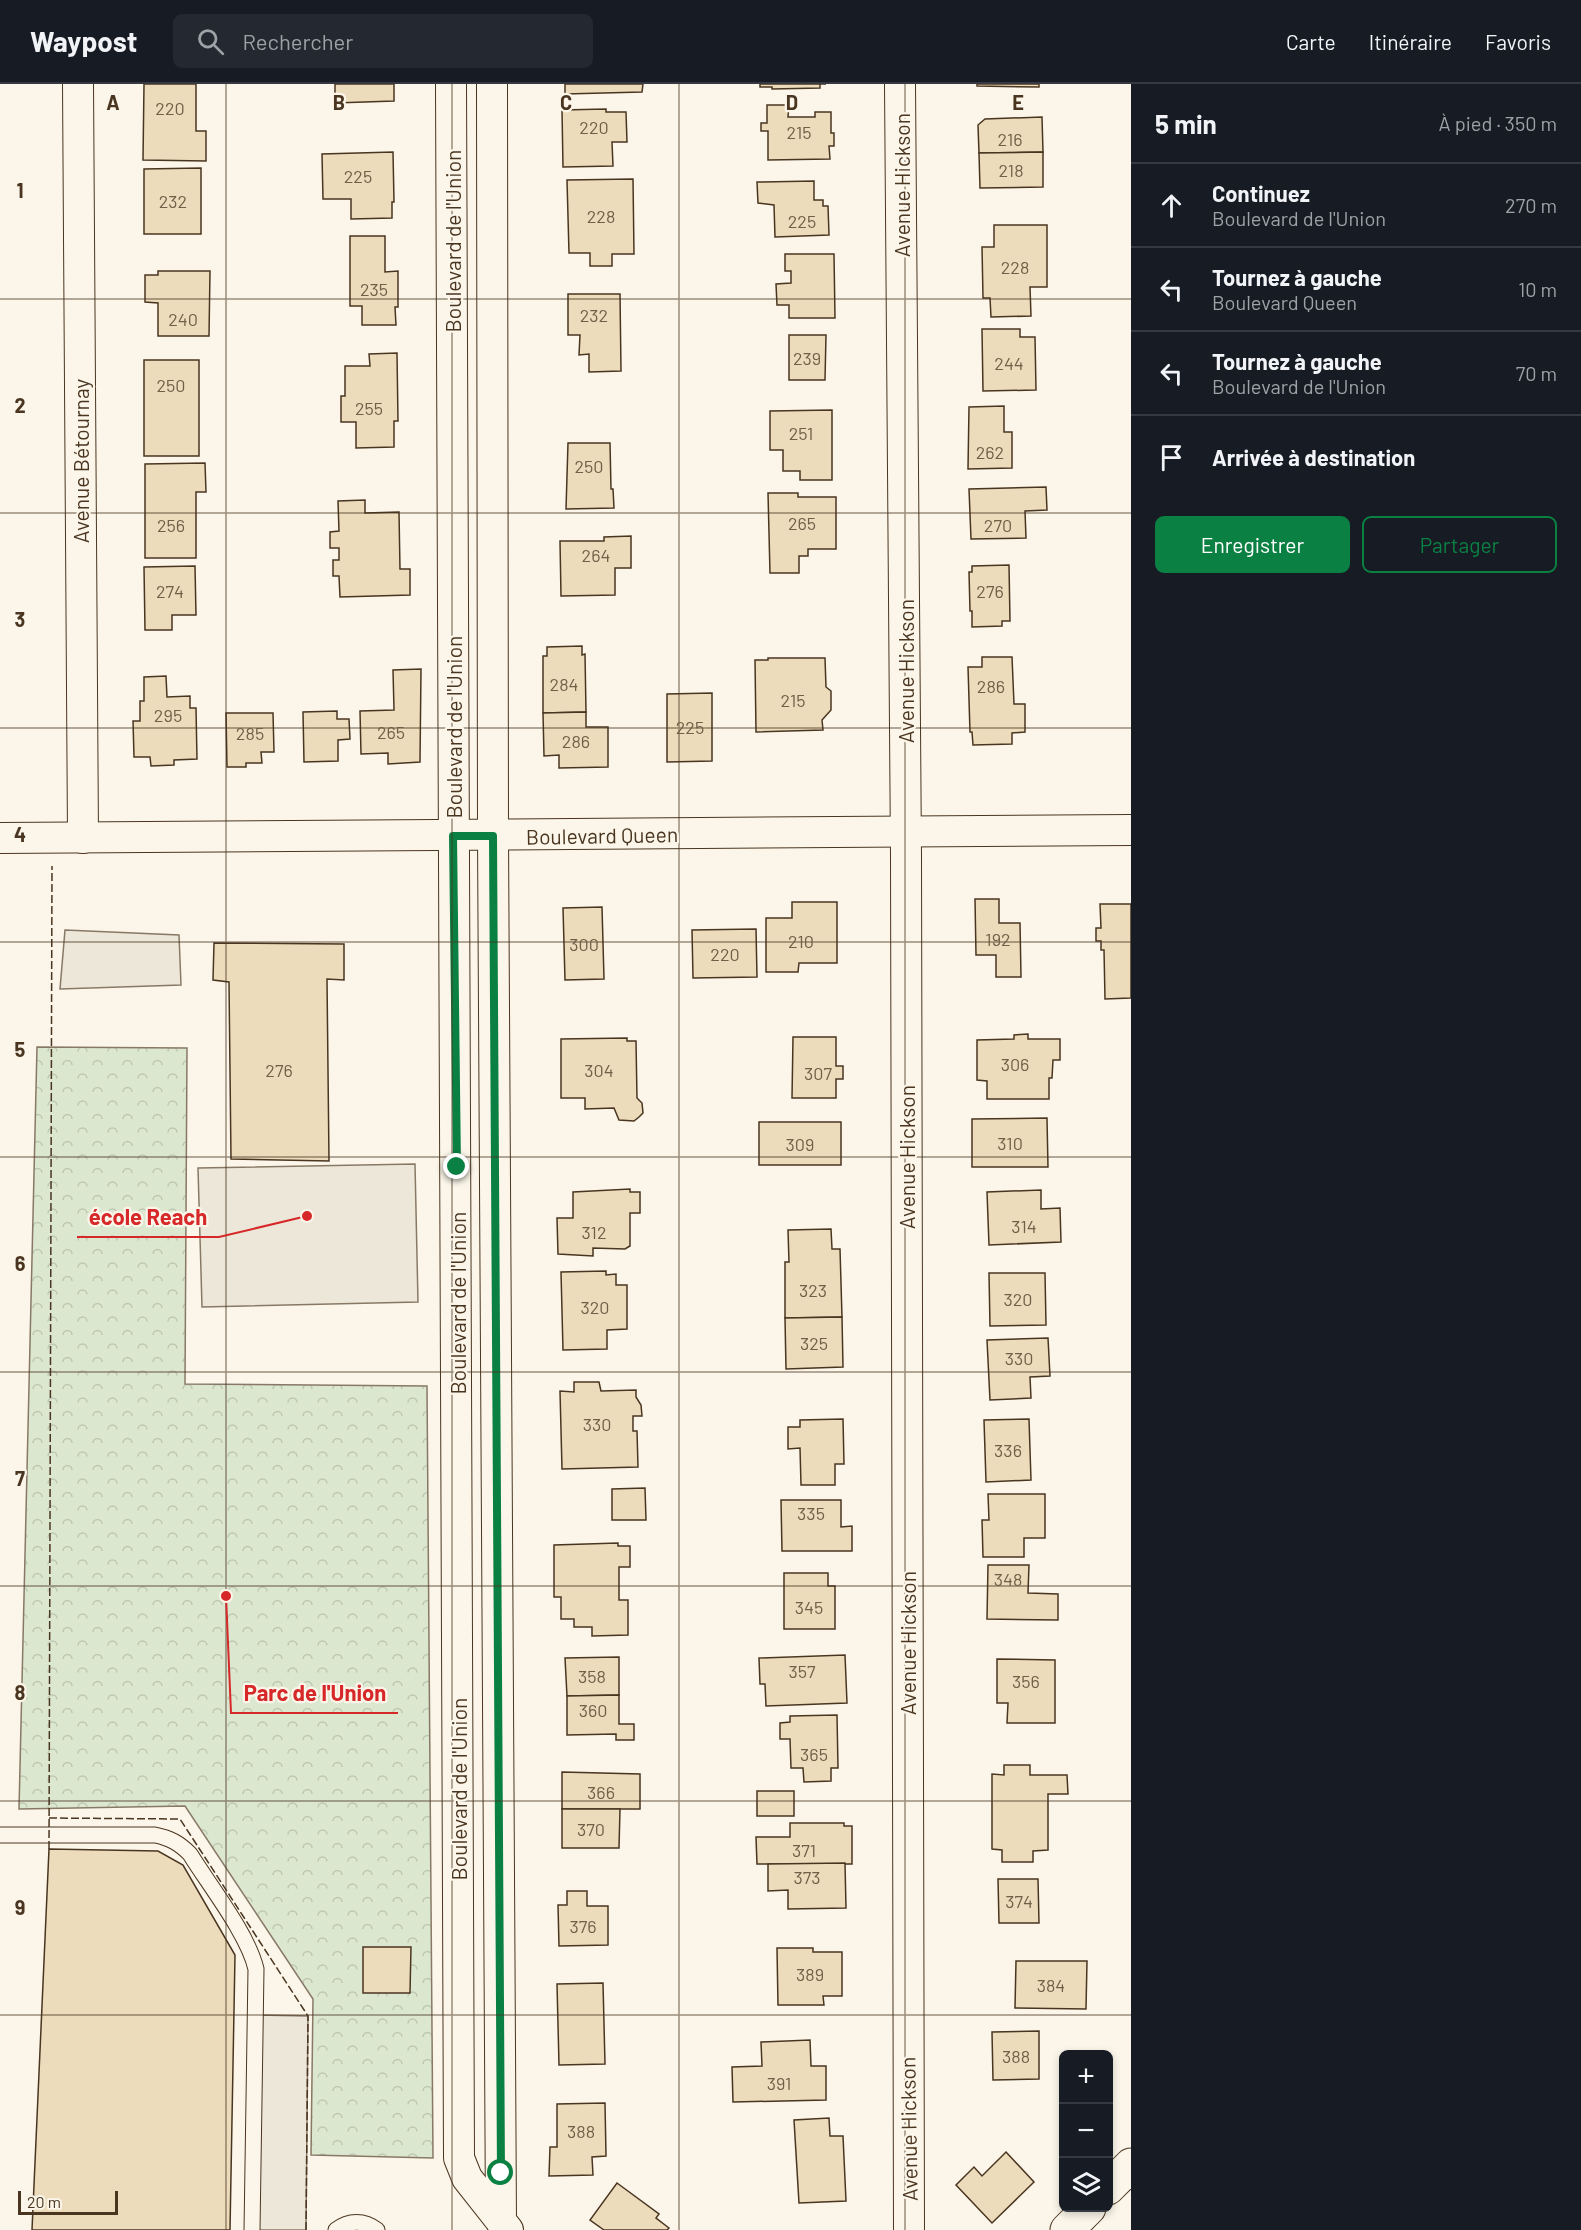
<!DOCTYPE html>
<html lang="fr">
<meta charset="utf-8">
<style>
:root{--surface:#171b24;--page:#242831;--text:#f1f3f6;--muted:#9ea1a6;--line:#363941;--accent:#0b8043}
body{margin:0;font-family:Barlow,sans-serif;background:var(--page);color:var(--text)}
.controls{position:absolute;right:18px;bottom:18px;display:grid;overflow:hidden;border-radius:9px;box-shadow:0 3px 9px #0003}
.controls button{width:54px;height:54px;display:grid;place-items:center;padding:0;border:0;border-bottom:2px solid var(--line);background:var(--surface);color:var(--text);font:30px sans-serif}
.scale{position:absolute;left:18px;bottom:15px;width:100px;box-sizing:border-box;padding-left:6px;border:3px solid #4a3520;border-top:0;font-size:16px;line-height:21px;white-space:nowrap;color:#4a3520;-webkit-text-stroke:4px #fbf6e9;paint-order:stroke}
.stop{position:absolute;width:18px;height:18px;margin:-14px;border:4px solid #0b8043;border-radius:50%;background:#fff}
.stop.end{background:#0b8043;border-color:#fff;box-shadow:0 2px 6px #0008}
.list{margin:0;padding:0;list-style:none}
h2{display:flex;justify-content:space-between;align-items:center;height:78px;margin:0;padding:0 24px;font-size:26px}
h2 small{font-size:20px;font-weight:400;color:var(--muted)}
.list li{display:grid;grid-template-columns:39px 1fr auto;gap:18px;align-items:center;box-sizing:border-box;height:84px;padding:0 24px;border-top:2px solid var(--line)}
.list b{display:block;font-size:22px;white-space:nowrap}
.list p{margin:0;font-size:20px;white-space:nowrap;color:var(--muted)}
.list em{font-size:20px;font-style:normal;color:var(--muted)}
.actions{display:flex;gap:12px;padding:18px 24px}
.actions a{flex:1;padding:14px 0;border:2px solid var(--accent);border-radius:9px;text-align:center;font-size:21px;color:var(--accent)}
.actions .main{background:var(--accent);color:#fff}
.icon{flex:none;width:33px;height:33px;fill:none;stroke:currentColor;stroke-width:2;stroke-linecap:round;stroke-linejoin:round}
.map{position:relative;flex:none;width:1131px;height:2146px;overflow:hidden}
header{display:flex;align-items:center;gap:36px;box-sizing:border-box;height:84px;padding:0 30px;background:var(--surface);border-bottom:2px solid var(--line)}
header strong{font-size:28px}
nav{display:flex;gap:33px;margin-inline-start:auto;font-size:21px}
.search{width:420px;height:54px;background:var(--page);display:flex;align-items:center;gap:15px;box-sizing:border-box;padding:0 21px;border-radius:9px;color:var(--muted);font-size:22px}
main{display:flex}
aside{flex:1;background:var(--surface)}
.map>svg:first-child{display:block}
.park{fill:url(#park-crowns);stroke:#887966;stroke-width:1.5}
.parking{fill:#ede7d9;stroke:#887966;stroke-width:1.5}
.building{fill:#ecdcbc;stroke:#4a3520;stroke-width:1.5}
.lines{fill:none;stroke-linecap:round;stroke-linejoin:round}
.lane-casing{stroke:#4a3520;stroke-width:17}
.street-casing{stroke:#4a3520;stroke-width:32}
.secondary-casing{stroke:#4a3520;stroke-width:35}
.lane{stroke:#fbf6e9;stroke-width:15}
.street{stroke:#fbf6e9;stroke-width:30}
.secondary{stroke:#fbf6e9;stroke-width:33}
.fence{stroke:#4a3520;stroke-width:1.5;stroke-dasharray:8 3;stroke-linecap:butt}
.route{stroke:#0b8043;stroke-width:8}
.grid{fill:none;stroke:#4a3520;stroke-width:1.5;stroke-opacity:0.55}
.labels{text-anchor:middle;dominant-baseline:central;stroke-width:4.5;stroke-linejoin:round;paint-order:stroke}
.number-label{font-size:18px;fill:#725f47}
.street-label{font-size:21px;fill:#4a3520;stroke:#fbf6e9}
.grid-label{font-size:20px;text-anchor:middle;font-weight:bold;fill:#4a3520;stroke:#fbf6e9;stroke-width:4.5;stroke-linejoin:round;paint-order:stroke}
.leader{fill:none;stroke:#d62828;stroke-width:2}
.callout-dot{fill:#d62828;stroke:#fbf6e9;stroke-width:2}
.callout-label{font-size:22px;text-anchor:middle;font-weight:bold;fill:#d62828;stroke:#fbf6e9;stroke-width:4.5;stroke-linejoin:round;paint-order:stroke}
</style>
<header>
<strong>Waypost</strong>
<div class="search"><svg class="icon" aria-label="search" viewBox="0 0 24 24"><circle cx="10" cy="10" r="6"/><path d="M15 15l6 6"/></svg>Rechercher</div>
<nav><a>Carte</a><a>Itinéraire</a><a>Favoris</a></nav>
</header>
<main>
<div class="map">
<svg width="1131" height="2146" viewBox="0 0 1131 2146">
<defs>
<pattern id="park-crowns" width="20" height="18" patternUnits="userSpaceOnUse" patternTransform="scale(1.5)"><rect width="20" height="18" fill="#dce7d0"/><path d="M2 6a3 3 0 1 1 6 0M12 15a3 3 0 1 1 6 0" fill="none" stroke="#bec7b2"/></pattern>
</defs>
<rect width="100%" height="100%" fill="#fbf6e9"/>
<polygon class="park" points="37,963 187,964 185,1300 427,1302 433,2074 311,2071 313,1915 185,1722 19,1725"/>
<g class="parking">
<polygon points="65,846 179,851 181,901 60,905"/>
<polygon points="415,1080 418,1218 202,1223 198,1084"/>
<polygon points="257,1931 308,1932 306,2146 252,2146"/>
</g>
<g class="building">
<polygon points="144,0 196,0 196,47 206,47 206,77 143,76"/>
<polygon points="335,0 394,0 394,17 335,19"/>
<polygon points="565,0 643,0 642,8 565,10"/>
<polygon points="760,0 826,0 820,0 820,4 772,5 772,3 760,3"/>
<polygon points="977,0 1039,0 1039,3 977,2"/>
<polygon points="767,21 789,21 788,33 815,33 815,28 831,28 831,49 834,49 834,62 829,62 830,75 768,76 768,47 761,47 761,39 767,39"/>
<polygon points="606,25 606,28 626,28 627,58 612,58 613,82 563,83 562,26"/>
<polygon points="1042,33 1043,68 979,69 978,41 985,35"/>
<polygon points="393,68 394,118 392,118 392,134 351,135 351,115 323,115 322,70"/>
<polygon points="1043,68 1043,103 980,104 979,69"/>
<polygon points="201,84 201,150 144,150 144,85"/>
<polygon points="633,95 634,170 612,170 612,182 590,182 590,169 569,169 567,96"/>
<polygon points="814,97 814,116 823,116 823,122 828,122 829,151 775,153 774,121 758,119 757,98"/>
<polygon points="994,141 1047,141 1047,203 1030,203 1031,232 991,233 990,214 983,214 982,163 994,163"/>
<polygon points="350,152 385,152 385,188 398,187 398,223 395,223 396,241 362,241 362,222 350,222"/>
<polygon points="785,170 834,170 835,234 789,234 789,221 777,221 776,200 791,199 791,187 785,187"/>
<polygon points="158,187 210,187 209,252 158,252 158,219 145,218 145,191 158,191"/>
<polygon points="568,210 620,210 621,287 589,288 589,270 579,271 580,251 568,251"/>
<polygon points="982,245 1020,245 1020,253 1035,253 1036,306 983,307"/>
<polygon points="789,251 826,251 825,296 789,296"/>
<polygon points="397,269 398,337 394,337 394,363 356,364 356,338 341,338 341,312 345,312 345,282 370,282 369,270"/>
<rect x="144" y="276" width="55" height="96"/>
<polygon points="1004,322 1004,348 1012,348 1012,384 968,385 969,323"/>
<polygon points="832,326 832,396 800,396 800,387 783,387 783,366 770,366 770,327"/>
<polygon points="568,359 610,359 611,405 613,405 614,424 566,425"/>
<polygon points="205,379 206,408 196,408 196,474 145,474 145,380"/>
<polygon points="1046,403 1047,426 1025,427 1026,454 971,455 969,405"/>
<polygon points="768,409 798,409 798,413 836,413 836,465 808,465 808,472 799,472 799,489 770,489"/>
<polygon points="365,416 365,429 399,428 400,485 410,485 410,511 340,513 339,492 333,492 333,476 339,476 339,464 330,464 330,448 339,447 338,417"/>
<polygon points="631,452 631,484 615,484 615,511 561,512 560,457 604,457 604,453"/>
<polygon points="1009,481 1010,537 1002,537 1002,542 972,543 972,527 970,527 969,488 972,488 972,482"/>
<polygon points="195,482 196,531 172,531 172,546 145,546 144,483"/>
<polygon points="582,562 582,571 585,570 586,628 543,629 543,572 547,572 547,563"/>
<polygon points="982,573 1012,573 1014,620 1025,620 1025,648 1012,649 1012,660 973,661 972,648 970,648 968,583 982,583"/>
<polygon points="768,574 825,574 826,603 831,607 831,626 822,636 823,646 756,648 755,576 768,576"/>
<polygon points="421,585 420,678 388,680 388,669 361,670 360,627 394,626 393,586"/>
<polygon points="166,592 167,613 190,612 190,624 196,624 197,675 174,676 174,681 151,682 150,673 134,673 133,637 140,637 140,617 144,617 144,593"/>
<polygon points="712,609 712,677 667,678 667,610"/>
<polygon points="337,627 337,635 349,635 350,655 338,656 338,677 304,678 303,628"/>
<polygon points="586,628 586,643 608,643 608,683 559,684 559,671 544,672 543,629"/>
<polygon points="226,629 273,629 274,668 261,668 262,679 246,679 246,683 227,683"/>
<polygon points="975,815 999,815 999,839 1020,839 1021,893 996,893 996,871 976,871"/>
<polygon points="792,818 837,818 837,879 799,879 798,888 766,888 766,834 792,834"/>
<polygon points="1100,820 1131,820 1131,914 1105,915 1104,866 1101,866 1101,857 1096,857 1096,844 1101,844"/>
<polygon points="602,823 604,895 565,896 563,824"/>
<polygon points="756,845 757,893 693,894 692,846"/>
<polygon points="214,859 344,860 344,896 327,895 329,1077 231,1075 229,898 213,896"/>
<polygon points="1028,950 1028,955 1060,955 1060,976 1053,976 1052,994 1049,994 1049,1015 987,1015 987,997 977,996 977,956 1014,955 1014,951"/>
<polygon points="793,953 836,953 836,982 843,982 843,995 836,995 836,1014 792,1014"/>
<polygon points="627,954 627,957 636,957 637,1014 642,1019 643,1029 639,1033 634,1037 619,1036 614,1024 585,1025 585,1014 561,1014 561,955"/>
<polygon points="1047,1034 1048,1083 972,1083 972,1035"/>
<rect x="759" y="1038" width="82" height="43"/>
<polygon points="630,1105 630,1108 640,1108 640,1129 630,1129 630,1162 625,1165 593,1164 593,1172 558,1170 557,1134 573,1134 573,1108"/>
<polygon points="1041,1106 1041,1125 1060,1124 1061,1158 989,1161 987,1108"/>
<polygon points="831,1145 832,1165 840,1165 842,1233 785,1234 785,1178 789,1178 788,1146"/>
<polygon points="606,1187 606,1191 616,1190 616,1201 627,1201 627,1245 607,1246 607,1265 563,1266 561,1188"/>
<polygon points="989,1189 1045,1189 1046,1241 990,1242"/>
<polygon points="842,1233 843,1283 786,1285 785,1234"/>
<polygon points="1048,1254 1050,1292 1030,1293 1031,1314 990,1316 987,1256"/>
<polygon points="574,1298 599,1298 601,1307 636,1306 636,1313 641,1321 642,1332 633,1332 633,1347 637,1347 638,1383 562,1385 560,1307 574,1308"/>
<polygon points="843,1335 844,1380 835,1380 835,1401 801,1401 800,1364 788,1365 788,1343 800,1343 800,1336"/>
<polygon points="1029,1335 1031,1396 986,1398 984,1336"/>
<polygon points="645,1404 646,1436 612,1436 612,1405"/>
<polygon points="988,1410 1045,1410 1045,1454 1024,1454 1024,1473 983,1473 982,1436 989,1436"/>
<polygon points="781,1416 841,1416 841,1443 852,1442 852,1467 782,1467"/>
<polygon points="618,1459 618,1462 630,1462 630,1483 619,1483 619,1516 628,1516 628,1551 592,1552 592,1543 574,1543 574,1535 561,1535 561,1513 554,1513 554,1461"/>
<polygon points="988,1481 1029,1481 1028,1509 1058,1510 1058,1536 987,1535"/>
<polygon points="784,1489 828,1489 828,1502 835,1502 835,1545 784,1545"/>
<polygon points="845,1571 847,1619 766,1622 765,1600 760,1600 759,1574"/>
<polygon points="619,1573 619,1611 567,1612 565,1574"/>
<polygon points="997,1575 1055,1576 1055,1639 1007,1639 1008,1619 997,1619"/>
<polygon points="619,1611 619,1640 634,1640 634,1656 616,1656 616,1650 567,1651 567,1612"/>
<polygon points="837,1631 838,1684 831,1684 831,1697 804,1698 803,1684 791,1684 790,1655 780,1655 780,1639 790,1638 790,1632"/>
<polygon points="1004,1681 1030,1681 1030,1691 1067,1691 1068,1710 1048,1710 1048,1766 1033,1767 1033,1778 1002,1778 1002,1766 992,1765 992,1690 1004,1691"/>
<polygon points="562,1688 640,1690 640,1725 562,1725"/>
<rect x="757" y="1707" width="37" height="25"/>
<polygon points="562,1725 620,1725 619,1764 562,1764"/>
<polygon points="790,1739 844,1739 844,1742 852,1742 852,1780 757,1780 756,1753 790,1753"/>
<polygon points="49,1765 158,1767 183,1781 235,1871 230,2146 32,2146"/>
<polygon points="845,1779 846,1824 788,1825 788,1806 768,1807 768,1780"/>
<polygon points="998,1795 1038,1795 1039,1839 999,1839"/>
<polygon points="567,1807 587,1807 587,1822 608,1822 608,1861 559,1862 558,1821 567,1821"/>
<polygon points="363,1863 411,1863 410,1909 363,1909"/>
<polygon points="777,1864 813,1864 813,1868 842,1868 842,1912 823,1912 824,1921 778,1921"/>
<polygon points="1016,1877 1087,1877 1086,1925 1015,1924"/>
<polygon points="603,1899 605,1980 559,1981 557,1900"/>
<polygon points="1039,1947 1039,1995 993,1996 992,1948"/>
<polygon points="810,1956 811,1982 826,1982 826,2016 733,2018 732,1983 762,1982 761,1958"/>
<polygon points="605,2019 606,2072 592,2073 593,2091 549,2092 550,2063 557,2063 557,2020"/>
<polygon points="829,2034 830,2052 843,2052 846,2117 799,2119 794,2036"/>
<polygon points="1006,2068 1034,2098 992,2139 956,2101 974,2083 982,2092"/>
<polygon points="617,2099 659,2130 656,2134 669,2144 667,2146 604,2146 590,2136"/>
</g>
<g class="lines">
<g class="lane-casing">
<g id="lane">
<path d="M0,1751H155C170,1754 179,1759 190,1770C209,1801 248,1850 256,1885L252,2146"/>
<path d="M336,2146C349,2136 364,2136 377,2146"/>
</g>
</g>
<g class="street-casing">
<g id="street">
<polyline points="78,0 83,754"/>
<polyline points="451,0 459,2074 467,2094 508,2146"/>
<polyline points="492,0 493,752 501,2137"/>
<polyline points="900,0 906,772 909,2146"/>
<polyline points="0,754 1131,746"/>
</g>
</g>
<g class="secondary-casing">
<g id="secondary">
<polyline points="1108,2104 1131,2081"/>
<polyline points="1067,2146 1089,2124"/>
</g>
</g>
<use href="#lane" class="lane"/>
<use href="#street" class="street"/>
<use href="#secondary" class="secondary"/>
<g class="fence">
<polyline points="49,1734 180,1735 308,1932 306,2146"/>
<polyline points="49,1765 52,782"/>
</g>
</g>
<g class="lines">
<polyline class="route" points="457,1083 453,752 493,752 501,2089"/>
</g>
<path class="grid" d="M226,0V2146M452,0V2146M679,0V2146M905,0V2146M0,215H1131M0,429H1131M0,644H1131M0,858H1131M0,1073H1131M0,1288H1131M0,1502H1131M0,1717H1131M0,1931H1131"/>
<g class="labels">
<g class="number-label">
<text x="170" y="24">220</text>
<text x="594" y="43">220</text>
<text x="799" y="48">215</text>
<text x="1010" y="55">216</text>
<text x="1011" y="86">218</text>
<text x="358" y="92">225</text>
<text x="173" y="117">232</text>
<text x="601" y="132">228</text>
<text x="802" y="137">225</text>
<text x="1015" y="183">228</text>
<text x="374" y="205">235</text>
<text x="594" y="231">232</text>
<text x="183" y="235">240</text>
<text x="807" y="274">239</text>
<text x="1009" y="279">244</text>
<text x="171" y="301">250</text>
<text x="369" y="324">255</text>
<text x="801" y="349">251</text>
<text x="990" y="368">262</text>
<text x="589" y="382">250</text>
<text x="802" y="439">265</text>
<text x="171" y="441">256</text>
<text x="998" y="441">270</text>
<text x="596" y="471">264</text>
<text x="170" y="507">274</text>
<text x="990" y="507">276</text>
<text x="564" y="600">284</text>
<text x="991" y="602">286</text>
<text x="793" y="616">215</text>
<text x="168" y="631">295</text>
<text x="690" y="643">225</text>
<text x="391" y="648">265</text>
<text x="250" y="649">285</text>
<text x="576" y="657">286</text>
<text x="998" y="855">192</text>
<text x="801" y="857">210</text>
<text x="584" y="860">300</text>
<text x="725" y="870">220</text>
<text x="1015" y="980">306</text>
<text x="279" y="986">276</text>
<text x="599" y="986">304</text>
<text x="818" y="989">307</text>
<text x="1010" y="1059">310</text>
<text x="800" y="1060">309</text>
<text x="1024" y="1142">314</text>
<text x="594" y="1148">312</text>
<text x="813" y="1206">323</text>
<text x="1018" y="1215">320</text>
<text x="595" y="1223">320</text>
<text x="814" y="1259">325</text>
<text x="1019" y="1274">330</text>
<text x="597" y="1340">330</text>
<text x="1008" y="1366">336</text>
<text x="811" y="1429">335</text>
<text x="1008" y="1495">348</text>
<text x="809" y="1523">345</text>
<text x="802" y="1587">357</text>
<text x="592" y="1592">358</text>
<text x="1026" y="1597">356</text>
<text x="593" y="1626">360</text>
<text x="814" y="1670">365</text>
<text x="601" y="1708">366</text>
<text x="591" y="1745">370</text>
<text x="804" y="1766">371</text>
<text x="807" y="1793">373</text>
<text x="1019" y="1817">374</text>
<text x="583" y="1842">376</text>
<text x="810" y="1890">389</text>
<text x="1051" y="1901">384</text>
<text x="1016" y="1972">388</text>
<text x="779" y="1999">391</text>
<text x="581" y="2047">388</text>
</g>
<g class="street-label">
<text transform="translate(901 101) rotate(-90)">Avenue Hickson</text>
<text transform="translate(452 157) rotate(-90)">Boulevard de l'Union</text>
<text transform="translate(80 377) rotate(-90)">Avenue Bétournay</text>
<text transform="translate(905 587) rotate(-90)">Avenue Hickson</text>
<text transform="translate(453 643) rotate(-90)">Boulevard de l'Union</text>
<text transform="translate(602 751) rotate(-1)">Boulevard Queen</text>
<text transform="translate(906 1073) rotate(-90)">Avenue Hickson</text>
<text transform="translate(457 1219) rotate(-90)">Boulevard de l'Union</text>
<text transform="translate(907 1559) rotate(-90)">Avenue Hickson</text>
<text transform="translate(458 1705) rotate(-90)">Boulevard de l'Union</text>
<text transform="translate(908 2045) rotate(-91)">Avenue Hickson</text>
</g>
</g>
<g class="grid-label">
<text x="113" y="26">A</text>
<text x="339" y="26">B</text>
<text x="566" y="26">C</text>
<text x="792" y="26">D</text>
<text x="1018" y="26">E</text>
<text x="20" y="114">1</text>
<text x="20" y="329">2</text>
<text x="20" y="543">3</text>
<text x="20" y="758">4</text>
<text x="20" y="973">5</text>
<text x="20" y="1187">6</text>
<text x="20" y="1402">7</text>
<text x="20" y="1616">8</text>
<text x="20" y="1831">9</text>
</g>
<path class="leader" d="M307 1132L219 1153H77M226 1512L231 1629H398"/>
<g class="callout-dot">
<circle cx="307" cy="1132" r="6"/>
<circle cx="226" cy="1512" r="6"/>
</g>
<g class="callout-label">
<text x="148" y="1141">école Reach</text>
<text x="315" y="1617">Parc de l'Union</text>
</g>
</svg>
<div class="controls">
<button>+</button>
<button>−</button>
<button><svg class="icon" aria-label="layers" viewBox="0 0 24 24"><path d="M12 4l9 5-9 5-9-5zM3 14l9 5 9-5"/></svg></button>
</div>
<div class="scale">20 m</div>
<div class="stop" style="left:501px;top:2089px"></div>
<div class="stop end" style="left:457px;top:1083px"></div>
</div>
<aside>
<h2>5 min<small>À pied · 350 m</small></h2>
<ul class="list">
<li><svg class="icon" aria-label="ahead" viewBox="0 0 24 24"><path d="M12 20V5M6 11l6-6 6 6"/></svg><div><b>Continuez</b><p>Boulevard de l'Union</p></div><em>270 m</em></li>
<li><svg class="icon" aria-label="left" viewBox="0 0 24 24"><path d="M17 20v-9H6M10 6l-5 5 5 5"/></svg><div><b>Tournez à gauche</b><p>Boulevard Queen</p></div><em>10 m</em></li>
<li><svg class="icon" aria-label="left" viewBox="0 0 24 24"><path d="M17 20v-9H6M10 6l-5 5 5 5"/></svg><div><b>Tournez à gauche</b><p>Boulevard de l'Union</p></div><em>70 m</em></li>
<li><svg class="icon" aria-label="arrive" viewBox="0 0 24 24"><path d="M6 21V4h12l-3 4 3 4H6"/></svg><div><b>Arrivée à destination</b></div></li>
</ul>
<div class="actions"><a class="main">Enregistrer</a><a>Partager</a></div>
</aside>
</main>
